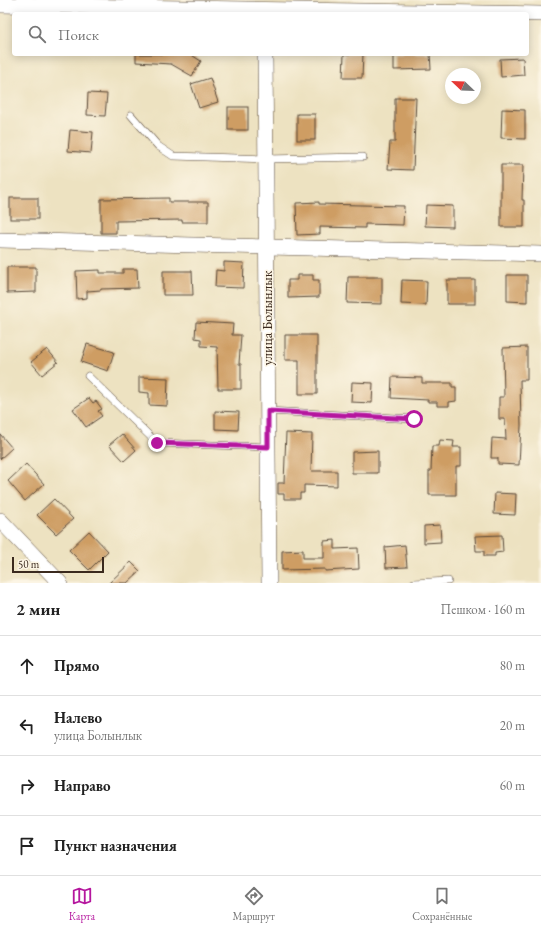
<!DOCTYPE html>
<html lang="ru">
<meta charset="utf-8">
<style>
:root{--surface:#fff;--page:#f6f6f6;--text:#222;--muted:#767676;--line:#e0e0e0;--accent:#b5179e}
body{margin:0;font-family:"EB Garamond",serif;background:var(--page);color:var(--text)}
.compass{position:absolute;left:445px;top:68px;width:36px;height:36px;border-radius:50%;background:var(--surface);box-shadow:0 2px 10px #0003;rotate:293deg}
.scale{position:absolute;left:12px;bottom:10px;width:92px;box-sizing:border-box;padding-left:4px;border:2px solid #3b2a1e;border-top:0;font-size:11px;line-height:14px;white-space:nowrap;color:#3b2a1e;-webkit-text-stroke:3px #fcf5e5;paint-order:stroke}
.stop{position:absolute;width:12px;height:12px;margin:-9px;border:3px solid #b5179e;border-radius:50%;background:#fff}
.stop.end{background:#b5179e;border-color:#fff;box-shadow:0 1px 4px #0008}
.list{margin:0;padding:0;list-style:none}
h2{display:flex;justify-content:space-between;align-items:center;height:52px;margin:0;padding:0 16px;font-size:17px}
h2 small{font-size:13px;font-weight:400;color:var(--muted)}
.list li{display:grid;grid-template-columns:26px 1fr auto;gap:12px;align-items:center;box-sizing:border-box;height:60px;padding:0 16px;border-top:1px solid var(--line)}
.list b{display:block;font-size:15px;white-space:nowrap}
.list p{margin:0;font-size:13px;white-space:nowrap;color:var(--muted)}
.list em{font-size:13px;font-style:normal;color:var(--muted)}
.icon{flex:none;width:22px;height:22px;fill:none;stroke:currentColor;stroke-width:2;stroke-linecap:round;stroke-linejoin:round}
.map{position:relative;flex:none;width:541px;height:583px;overflow:hidden}
.search{position:absolute;background:var(--surface);box-shadow:0 2px 10px #0003;left:12px;right:12px;top:12px;height:44px;display:flex;align-items:center;gap:10px;box-sizing:border-box;padding:0 14px;border-radius:4px;color:var(--muted);font-size:15px}
.sheet{height:292px;background:var(--surface)}
nav{display:flex;justify-content:space-around;align-items:center;box-sizing:border-box;height:56px;border-top:1px solid var(--line);background:var(--surface);font-size:11px;color:var(--muted)}
nav a{display:grid;justify-items:center;gap:2px}
nav .on{color:var(--accent)}
.map>svg:first-child{display:block}
.building{fill:#ce9d63}
.lines{fill:none;stroke-linecap:round;stroke-linejoin:round}
.lane-casing{stroke:#564636;stroke-width:8}
.street-casing{stroke:#564636;stroke-width:16}
.lane{stroke:#fff;stroke-width:7}
.street{stroke:#fff;stroke-width:15}
.route{stroke:#b5179e;stroke-width:5}
.labels{text-anchor:middle;dominant-baseline:central;stroke-width:3;stroke-linejoin:round;paint-order:stroke}
.street-label{font-size:14px;fill:#3b2a1e;stroke:#fcf5e5}
</style>
<div class="map">
<svg width="541" height="583" viewBox="0 0 541 583">
<rect width="100%" height="100%" fill="#fcf5e5"/>
<filter id="ink" filterUnits="userSpaceOnUse"><feTurbulence type="fractalNoise" baseFrequency=".025" numOctaves="2"/><feDisplacementMap in="SourceGraphic" scale="8" xChannelSelector="R" yChannelSelector="G"/><feConvolveMatrix kernelMatrix="1 2 1 2 8 2 1 2 1" color-interpolation-filters="sRGB"/></filter>
<filter id="wash" filterUnits="userSpaceOnUse"><feTurbulence type="fractalNoise" baseFrequency=".012" numOctaves="4" result="noise"/><feDisplacementMap in="SourceGraphic" scale="16" xChannelSelector="R" yChannelSelector="G"/><feGaussianBlur stdDeviation="0.9" result="paint"/><feColorMatrix in="noise" values="0 0 0 0 0 0 0 0 0 0 0 0 0 0 0 0 0 1.4 0 .05"/><feComposite in="paint" operator="in"/></filter>
<g filter="url(#wash)">
<rect width="100%" height="100%" fill="#ede2c1"/>
<g id="blocks">
<g class="building">
<polygon points="136,54 190,54 201,61 192,76 171,64 136,62"/>
<polygon points="344,54 363,54 362,78 343,78"/>
<polygon points="394,54 430,54 431,69 394,70"/>
<polygon points="523,58 524,75 501,77 500,59"/>
<polygon points="210,78 218,102 199,108 191,84"/>
<polygon points="88,93 107,94 105,116 87,115"/>
<polygon points="395,98 416,98 413,170 388,169 390,142 395,142"/>
<rect x="228" y="107" width="20" height="23"/>
<polygon points="502,109 525,110 525,139 501,138"/>
<rect x="297" y="114" width="18" height="26"/>
<polygon points="70,130 93,132 91,153 68,151"/>
<polygon points="501,165 523,165 522,200 524,200 524,227 501,227"/>
<rect x="10" y="198" width="28" height="21"/>
<polygon points="169,198 169,202 208,202 208,222 182,222 182,220 116,221 116,233 101,233 101,199"/>
<polygon points="319,202 319,204 404,206 403,225 365,224 365,228 320,227 320,234 297,235 296,203"/>
<polygon points="426,205 453,206 453,227 425,226"/>
<polygon points="224,262 244,263 243,288 215,287 216,270 224,271"/>
<polygon points="7,267 36,267 36,292 7,293"/>
<polygon points="123,269 137,269 138,288 101,289 101,290 87,291 87,298 77,299 76,271 100,270 100,273 123,273"/>
<polygon points="163,271 192,271 193,295 163,295"/>
<polygon points="297,275 313,275 313,280 319,280 319,297 288,298 288,280 297,280"/>
<polygon points="507,275 527,275 527,302 507,301"/>
<polygon points="348,277 382,277 382,304 347,303"/>
<polygon points="402,280 427,281 426,305 401,304"/>
<rect x="447" y="280" width="28" height="24"/>
<polygon points="196,322 233,324 232,335 241,335 239,364 241,364 241,389 218,389 217,347 201,346 201,339 195,338"/>
<polygon points="285,335 317,335 317,394 299,394 299,360 285,360"/>
<polygon points="87,344 114,352 108,371 81,362"/>
<polygon points="527,347 527,380 520,380 521,426 519,465 498,464 498,458 491,458 492,438 506,439 505,419 499,419 499,397 504,397 503,348"/>
<polygon points="47,349 58,362 42,375 31,362"/>
<polygon points="139,377 168,378 167,406 149,405 149,393 139,392"/>
<polygon points="392,377 422,378 422,383 452,383 452,387 456,387 456,401 449,402 449,406 437,406 437,402 428,402 428,400 391,398"/>
<polygon points="352,382 373,383 372,403 351,402"/>
<polygon points="89,398 93,403 96,401 102,409 98,411 102,416 86,427 73,409"/>
<polygon points="215,411 239,412 238,430 215,429"/>
<polygon points="286,433 312,434 311,471 337,471 337,486 304,485 304,493 300,493 300,499 284,499 284,494 278,494 278,483 284,483"/>
<polygon points="0,434 12,448 0,459"/>
<polygon points="122,434 136,450 124,461 109,445"/>
<polygon points="440,440 454,441 453,447 461,447 461,466 456,466 456,495 429,495 429,471 431,471 432,446 439,446"/>
<polygon points="378,451 378,473 352,473 352,452"/>
<polygon points="26,464 44,484 25,501 8,481"/>
<polygon points="495,493 516,494 515,515 494,514"/>
<polygon points="54,499 73,519 56,534 37,515"/>
<polygon points="440,525 441,542 424,543 424,526"/>
<polygon points="89,531 108,551 89,570 69,550"/>
<polygon points="502,535 503,552 495,553 495,556 484,556 484,551 476,551 475,536"/>
<polygon points="335,540 335,549 358,548 359,569 325,571 325,569 282,570 282,551 303,550 303,558 324,558 324,541"/>
<polygon points="405,545 407,567 386,568 385,547"/>
<polygon points="131,562 140,571 127,583 109,583"/>
</g>
</g>
</g>
<g filter="url(#ink)">
<use href="#blocks" fill-opacity="0" stroke="#564636" stroke-width="1"/>
<g class="lines">
<g class="lane-casing">
<g id="lane">
<polyline points="131,115 158,146 173,156 266,159 363,157"/>
<polyline points="88,376 157,443 268,447"/>
<polyline points="268,411 414,419"/>
<polyline points="414,583 448,581"/>
</g>
</g>
<g class="street-casing">
<g id="street">
<polyline points="0,5 541,14"/>
<polyline points="265,54 269,583"/>
<polyline points="0,240 541,254"/>
<polyline points="0,520 60,583"/>
</g>
</g>
<use href="#lane" class="lane"/>
<use href="#street" class="street"/>
</g>
</g>
<g class="lines" filter="url(#ink)">
<polyline class="route" points="157,443 268,447 268,411 414,419"/>
</g>
<g class="labels">
<g class="street-label">
<text transform="translate(267 318) rotate(-90)">улица Болынлык</text>
</g>
</g>
</svg>
<svg class="compass" viewBox="-18 -18 36 36"><path d="M0-13l5 13h-10z" fill="#e53935"/><path d="M0 13l5-13h-10z" fill="#767676"/></svg>
<div class="scale">50 m</div>
<div class="stop" style="left:414px;top:419px"></div>
<div class="stop end" style="left:157px;top:443px"></div>
<div class="search"><svg class="icon" aria-label="search" viewBox="0 0 24 24"><circle cx="10" cy="10" r="6"/><path d="M15 15l6 6"/></svg>Поиск</div>
</div>
<section class="sheet">
<h2>2 мин<small>Пешком · 160 m</small></h2>
<ul class="list">
<li><svg class="icon" aria-label="ahead" viewBox="0 0 24 24"><path d="M12 20V5M6 11l6-6 6 6"/></svg><div><b>Прямо</b></div><em>80 m</em></li>
<li><svg class="icon" aria-label="left" viewBox="0 0 24 24"><path d="M17 20v-9H6M10 6l-5 5 5 5"/></svg><div><b>Налево</b><p>улица Болынлык</p></div><em>20 m</em></li>
<li><svg class="icon" aria-label="right" viewBox="0 0 24 24"><path d="M7 20v-9h11M14 6l5 5-5 5"/></svg><div><b>Направо</b></div><em>60 m</em></li>
<li><svg class="icon" aria-label="arrive" viewBox="0 0 24 24"><path d="M6 21V4h12l-3 4 3 4H6"/></svg><div><b>Пункт назначения</b></div></li>
</ul>
</section>
<nav>
<a class="on"><svg class="icon" aria-label="map" viewBox="0 0 24 24"><path d="M3 6l6-2 6 2 6-2v14l-6 2-6-2-6 2zM9 4v14M15 6v14"/></svg>Карта</a>
<a><svg class="icon" aria-label="directions" viewBox="0 0 24 24"><path d="M12 3l9 9-9 9-9-9zM9 14v-3h6M13 9l2 2-2 2"/></svg>Маршрут</a>
<a><svg class="icon" aria-label="saved" viewBox="0 0 24 24"><path d="M7 4h10v16l-5-4-5 4z"/></svg>Сохранённые</a>
</nav>
